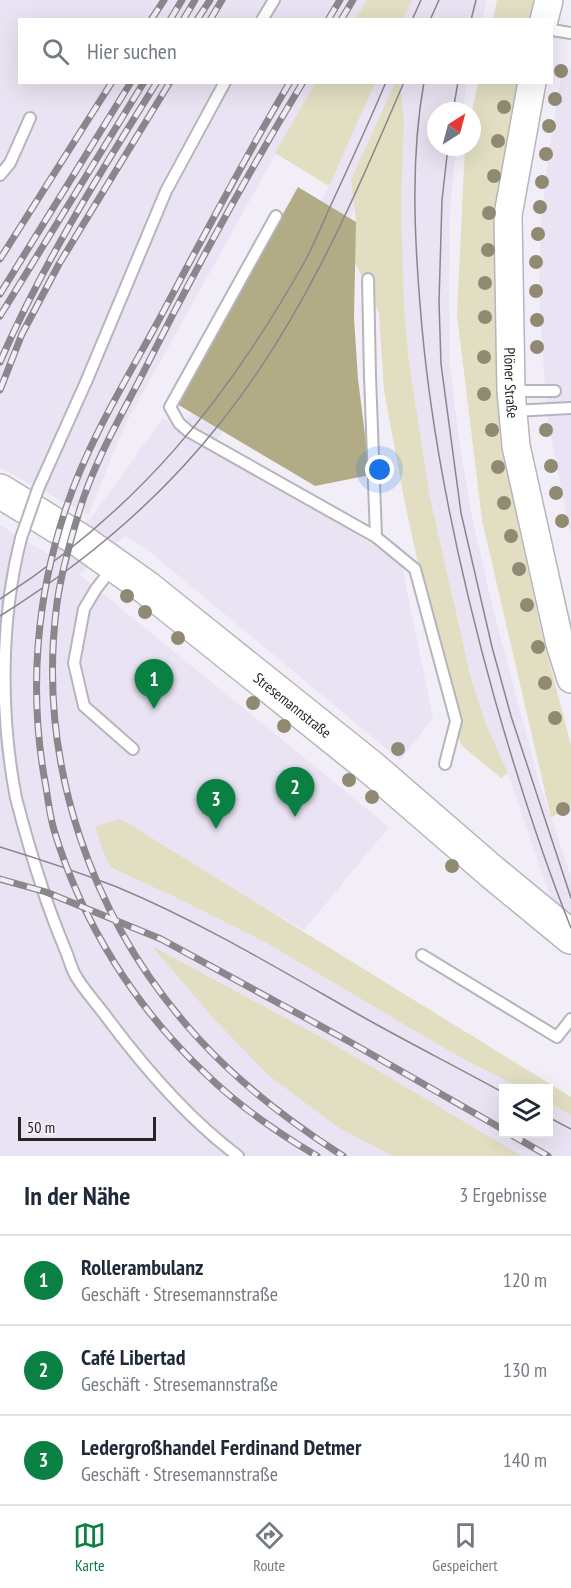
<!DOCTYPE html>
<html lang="de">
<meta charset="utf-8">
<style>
:root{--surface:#fff;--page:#f6f6f7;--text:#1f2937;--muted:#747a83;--line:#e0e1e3;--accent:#0b8043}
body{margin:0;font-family:"PT Sans Narrow",sans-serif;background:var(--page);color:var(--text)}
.controls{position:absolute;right:18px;bottom:18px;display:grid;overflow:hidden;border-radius:0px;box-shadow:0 6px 24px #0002}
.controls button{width:54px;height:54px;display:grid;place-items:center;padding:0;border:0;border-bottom:2px solid var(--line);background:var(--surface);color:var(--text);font:30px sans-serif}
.compass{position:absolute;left:427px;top:102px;width:54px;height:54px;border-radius:50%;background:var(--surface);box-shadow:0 6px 24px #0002;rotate:36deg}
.scale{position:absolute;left:18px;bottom:15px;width:138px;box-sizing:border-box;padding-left:6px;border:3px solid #272528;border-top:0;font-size:16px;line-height:21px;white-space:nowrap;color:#272528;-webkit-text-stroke:4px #f2eef7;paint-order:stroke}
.you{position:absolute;left:380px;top:470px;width:21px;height:21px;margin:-15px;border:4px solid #fff;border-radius:50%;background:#1a73e8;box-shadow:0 0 0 9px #1a73e833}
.badge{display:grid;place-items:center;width:39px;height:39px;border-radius:50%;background:var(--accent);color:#fff;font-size:20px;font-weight:700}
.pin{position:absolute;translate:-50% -50px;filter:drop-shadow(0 2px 3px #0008)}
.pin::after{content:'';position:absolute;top:32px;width:21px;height:18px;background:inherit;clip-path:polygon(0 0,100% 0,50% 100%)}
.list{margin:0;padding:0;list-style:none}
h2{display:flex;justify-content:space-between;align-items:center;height:78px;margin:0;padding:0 24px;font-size:26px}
h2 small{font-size:20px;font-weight:400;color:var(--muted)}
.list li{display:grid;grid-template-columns:39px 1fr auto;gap:18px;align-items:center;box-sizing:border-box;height:90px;padding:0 24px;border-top:2px solid var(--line)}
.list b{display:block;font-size:22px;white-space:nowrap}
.list p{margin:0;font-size:20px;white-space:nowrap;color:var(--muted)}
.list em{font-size:20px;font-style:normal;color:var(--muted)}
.icon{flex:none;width:33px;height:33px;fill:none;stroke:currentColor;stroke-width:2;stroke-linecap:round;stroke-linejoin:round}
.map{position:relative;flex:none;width:571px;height:1156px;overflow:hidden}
.search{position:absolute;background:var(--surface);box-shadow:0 6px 24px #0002;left:18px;right:18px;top:18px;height:66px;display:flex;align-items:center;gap:15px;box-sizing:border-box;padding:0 21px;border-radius:0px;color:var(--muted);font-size:22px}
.sheet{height:348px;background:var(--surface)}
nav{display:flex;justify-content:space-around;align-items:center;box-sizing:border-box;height:84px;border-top:2px solid var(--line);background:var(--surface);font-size:16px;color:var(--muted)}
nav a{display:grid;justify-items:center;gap:3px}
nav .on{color:var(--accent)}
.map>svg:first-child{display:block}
.built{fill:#eae3f3}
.green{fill:#e1dec2}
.water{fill:#b1ac86}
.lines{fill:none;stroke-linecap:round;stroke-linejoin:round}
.service-casing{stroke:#b7b4bc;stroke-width:14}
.tertiary-casing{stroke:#b7b4bc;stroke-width:30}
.primary-casing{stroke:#b7b4bc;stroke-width:36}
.service{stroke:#fff;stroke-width:10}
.tertiary{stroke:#fff;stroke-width:27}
.primary{stroke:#fff;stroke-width:33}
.tram{stroke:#89868c;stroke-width:1.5}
.rail-casing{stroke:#89868c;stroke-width:7}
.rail{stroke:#f2eef7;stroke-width:4.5;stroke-dasharray:14;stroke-linecap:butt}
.service-bridge-casing{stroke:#b7b4bc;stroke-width:14;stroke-linecap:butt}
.service-bridge{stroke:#fff;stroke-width:10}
.tree{fill:#908a73}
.labels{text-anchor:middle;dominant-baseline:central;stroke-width:5;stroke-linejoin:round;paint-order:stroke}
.street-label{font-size:15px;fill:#272528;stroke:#f2eef7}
</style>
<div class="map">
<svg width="571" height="1156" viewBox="0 0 571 1156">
<rect width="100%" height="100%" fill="#f2eef7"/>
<g class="built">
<polygon points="0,0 367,0 355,19 20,20 20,82 315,83 126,423 88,515 0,468"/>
<polygon points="412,0 487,0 482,19 403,20"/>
<polygon points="571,69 571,537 547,416 539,294 541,222 548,158 562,71"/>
<polygon points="375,83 467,83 462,111 436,111 436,147 456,147 450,214 449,288 450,366 459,440 471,512 493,609 540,785 571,877 571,950 554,909 508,773 486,724 471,678 430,498 409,362 404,305 401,204 404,119 402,106 327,270 244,406 211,447 401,561 433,718 400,760 145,548 125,536 79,574 389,827 304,930 246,897 121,819 95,827 111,869 177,898 265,942 454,1054 520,1088 504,1088 504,1134 548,1134 549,1103 571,1115 571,1156 0,1156 0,525 48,554 92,517 163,418 179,428 202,402 312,223"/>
</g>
<g class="green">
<polygon points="367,0 412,0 403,19 355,19"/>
<polygon points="497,0 535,0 529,19 493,20"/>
<polygon points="315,83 375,83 329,186 275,153"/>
<polygon points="395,83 400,83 404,119 401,204 404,305 409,362 430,498 471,678 486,724 508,773 501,778 461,745 451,714 404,499 384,390 379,313 354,260 356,222 351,180"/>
<polygon points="478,83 517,83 494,215 500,439 541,630 571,745 571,805 551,818 482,520 457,315 465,147 472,147 472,111"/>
<polygon points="121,819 571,1097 571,1115 549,1103 548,1088 520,1088 454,1054 265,942 177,898 111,868 102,849 95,826"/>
<polygon points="152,946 328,1041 522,1156 393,1156 339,1128 268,1075 214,1019"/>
</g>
<polygon class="water" points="298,187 356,222 354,318 358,379 370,475 315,486 177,404"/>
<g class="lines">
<g class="service-casing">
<g id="service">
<polyline points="262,20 274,0"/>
<polyline points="552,30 571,33"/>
<polyline points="0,175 10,163 30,118"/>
<polyline points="276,216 170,407 179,423 188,431 376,537"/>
<polyline points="368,279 370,376 376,537 415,569 456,721 445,764"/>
<polyline points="511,391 555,391"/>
<polyline points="513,411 571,408"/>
<polyline points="38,489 86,382 166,191 225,82"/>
<path d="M21,538C0,620 0,716 16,798C24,829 33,860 43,890C50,912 58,932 67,954C70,962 72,971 77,978C85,991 96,1003 105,1015C142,1065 187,1118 238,1156"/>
<polyline points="113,567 96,589 84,609 74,663 84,706 133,749"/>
<polyline points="422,955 557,1037 571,1019"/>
</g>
</g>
<g class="tertiary-casing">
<g id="tertiary">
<polyline points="544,20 549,0"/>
<path id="s1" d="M532,82L508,215L511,391L516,446L560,644L571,679"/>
</g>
</g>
<g class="primary-casing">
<g id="primary">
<path id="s2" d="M0,491L81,541L147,588L373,769L492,872L571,937"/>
</g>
</g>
<use href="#service" class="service"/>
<use href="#tertiary" class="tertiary"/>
<use href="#primary" class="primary"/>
<g class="tram">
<polyline points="412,20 421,0"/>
<polyline points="430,20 439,0"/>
<polyline points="471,20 476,0"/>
<path d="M424,82C411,155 414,231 420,304C430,438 459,571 495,700C517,777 541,853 571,928"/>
<polyline points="453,111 458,82"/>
<polyline points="448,147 442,200 439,302 441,364 461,513 492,647 511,716 571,898"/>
<path d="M0,599C137,511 226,402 305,261C314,244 322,225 330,207C349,166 368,125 386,82"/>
<path d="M0,616C83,564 160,500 221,422C302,321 353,201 404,82"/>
<path d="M0,847C39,859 78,872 117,887C203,923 282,971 363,1017C409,1043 457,1067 504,1093"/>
<polyline points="548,1117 571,1129"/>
</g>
<g class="rail-casing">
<g id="rail">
<polyline points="151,20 164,0"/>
<polyline points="170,20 182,0"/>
<polyline points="183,20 195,0"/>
<polyline points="197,20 210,0"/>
<polyline points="210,20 222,0"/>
<polyline points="328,20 340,0"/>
<polyline points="341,20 353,0"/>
<path d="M290,82C242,162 199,245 155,327C123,385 88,443 67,505C36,596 28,693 46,787C48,801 50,816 54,830C82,923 136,1009 207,1075C239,1106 278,1133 317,1156"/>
<path d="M303,82C245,178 191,277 141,377C118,421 93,465 79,512C70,542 61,573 57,603C36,761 91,921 198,1038C241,1085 290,1122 343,1156"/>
<polyline points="0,259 112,82"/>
<polyline points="0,294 131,82"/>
<polyline points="0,316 144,82"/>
<path d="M0,362C43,263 100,173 157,82"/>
<polyline points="0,390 22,334 59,264 170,82"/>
<polyline points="0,879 46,892 161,939 350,1042 504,1130"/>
<polyline points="510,1134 548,1156"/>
</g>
</g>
<use href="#rail" class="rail"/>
<g class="service-bridge-casing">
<polyline id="service-bridge" points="21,538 38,489"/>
</g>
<use href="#service-bridge" class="service-bridge"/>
</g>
<g class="tree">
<circle cx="561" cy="71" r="7"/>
<circle cx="555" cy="99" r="7"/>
<circle cx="504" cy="107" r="7"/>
<circle cx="549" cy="126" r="7"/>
<circle cx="498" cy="141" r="7"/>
<circle cx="546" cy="154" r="7"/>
<circle cx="494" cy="176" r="7"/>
<circle cx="542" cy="182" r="7"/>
<circle cx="540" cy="207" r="7"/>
<circle cx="489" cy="213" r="7"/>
<circle cx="538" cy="234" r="7"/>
<circle cx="488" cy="250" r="7"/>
<circle cx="536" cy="262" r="7"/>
<circle cx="485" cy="283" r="7"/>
<circle cx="536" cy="291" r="7"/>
<circle cx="485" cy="317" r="7"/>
<circle cx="537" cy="320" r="7"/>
<circle cx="537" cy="347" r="7"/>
<circle cx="484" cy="357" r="7"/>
<circle cx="484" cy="394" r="7"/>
<circle cx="492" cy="430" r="7"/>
<circle cx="546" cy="430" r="7"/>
<circle cx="551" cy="466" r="7"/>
<circle cx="498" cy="467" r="7"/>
<circle cx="556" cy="493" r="7"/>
<circle cx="504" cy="503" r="7"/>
<circle cx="562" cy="521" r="7"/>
<circle cx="511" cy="536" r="7"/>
<circle cx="519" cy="569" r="7"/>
<circle cx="127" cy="596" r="7"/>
<circle cx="527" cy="605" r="7"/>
<circle cx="145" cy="612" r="7"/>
<circle cx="178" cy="638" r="7"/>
<circle cx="538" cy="647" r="7"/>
<circle cx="545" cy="683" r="7"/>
<circle cx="253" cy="703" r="7"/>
<circle cx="555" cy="718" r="7"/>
<circle cx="284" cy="726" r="7"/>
<circle cx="398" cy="749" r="7"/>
<circle cx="349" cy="780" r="7"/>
<circle cx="372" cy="797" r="7"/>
<circle cx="563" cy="809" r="7"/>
<circle cx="452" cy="866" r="7"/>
</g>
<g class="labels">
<g class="street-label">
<text stroke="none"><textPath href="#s1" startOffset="303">Plöner Straße</textPath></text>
<text stroke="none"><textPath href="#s2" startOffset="363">Stresemannstraße</textPath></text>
</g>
</g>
</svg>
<div class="controls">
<button><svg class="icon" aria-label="layers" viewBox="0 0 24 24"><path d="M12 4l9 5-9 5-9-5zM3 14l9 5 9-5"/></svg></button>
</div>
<svg class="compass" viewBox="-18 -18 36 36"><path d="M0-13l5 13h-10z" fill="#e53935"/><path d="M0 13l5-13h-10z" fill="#747a83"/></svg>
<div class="scale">50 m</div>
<div class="you"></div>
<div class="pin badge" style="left:154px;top:709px">1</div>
<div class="pin badge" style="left:295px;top:817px">2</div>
<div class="pin badge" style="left:216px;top:829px">3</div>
<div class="search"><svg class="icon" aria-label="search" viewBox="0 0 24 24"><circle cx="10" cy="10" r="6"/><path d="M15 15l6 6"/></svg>Hier suchen</div>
</div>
<section class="sheet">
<h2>In der Nähe<small>3 Ergebnisse</small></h2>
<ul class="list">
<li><span class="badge">1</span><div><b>Rollerambulanz</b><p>Geschäft · Stresemannstraße</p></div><em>120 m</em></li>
<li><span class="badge">2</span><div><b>Café Libertad</b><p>Geschäft · Stresemannstraße</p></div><em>130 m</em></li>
<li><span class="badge">3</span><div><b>Ledergroßhandel Ferdinand Detmer</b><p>Geschäft · Stresemannstraße</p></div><em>140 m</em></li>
</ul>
</section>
<nav>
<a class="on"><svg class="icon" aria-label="map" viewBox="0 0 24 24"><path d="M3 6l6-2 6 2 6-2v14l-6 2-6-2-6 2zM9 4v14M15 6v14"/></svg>Karte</a>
<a><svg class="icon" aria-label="directions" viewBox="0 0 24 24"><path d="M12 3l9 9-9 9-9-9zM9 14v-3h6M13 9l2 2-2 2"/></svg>Route</a>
<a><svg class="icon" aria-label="saved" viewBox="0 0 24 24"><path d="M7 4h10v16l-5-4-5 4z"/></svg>Gespeichert</a>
</nav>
